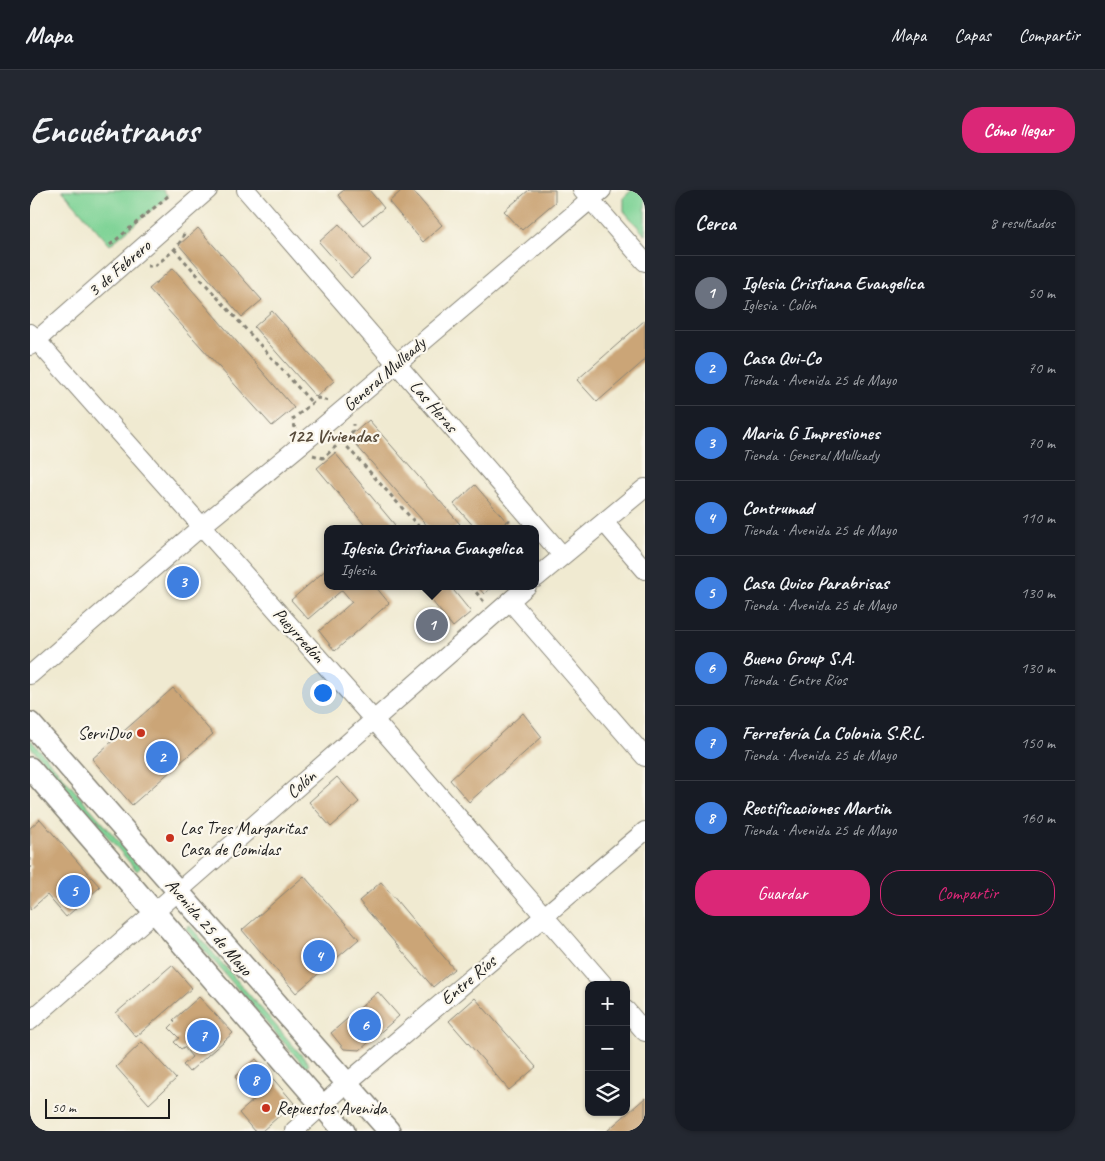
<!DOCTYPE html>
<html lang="es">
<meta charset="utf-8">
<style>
:root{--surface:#171b24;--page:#242831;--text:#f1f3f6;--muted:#9ea1a6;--line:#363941;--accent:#db2777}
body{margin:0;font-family:Caveat,sans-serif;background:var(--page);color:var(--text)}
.controls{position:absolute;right:15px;bottom:15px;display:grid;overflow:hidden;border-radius:10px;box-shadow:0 1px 4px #0004}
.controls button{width:45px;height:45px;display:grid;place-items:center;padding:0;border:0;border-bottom:1px solid var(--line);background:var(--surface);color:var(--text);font:25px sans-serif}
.scale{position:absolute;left:15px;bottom:12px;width:125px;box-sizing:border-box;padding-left:5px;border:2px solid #1c1c1c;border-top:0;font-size:14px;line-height:18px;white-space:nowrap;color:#1c1c1c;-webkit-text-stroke:4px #fbf7ec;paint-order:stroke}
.you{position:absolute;left:292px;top:502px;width:18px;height:18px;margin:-12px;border:4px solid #fff;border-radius:50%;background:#1a73e8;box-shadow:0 0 0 8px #1a73e833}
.badge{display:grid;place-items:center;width:32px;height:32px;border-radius:50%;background:var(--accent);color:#fff;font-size:16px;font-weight:700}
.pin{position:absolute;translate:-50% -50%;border:2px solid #fff;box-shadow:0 1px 5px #0006}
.popup{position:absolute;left:294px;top:335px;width:215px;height:65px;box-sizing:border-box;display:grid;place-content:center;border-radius:10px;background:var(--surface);filter:drop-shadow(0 1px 4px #0005);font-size:16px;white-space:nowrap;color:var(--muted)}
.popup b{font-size:19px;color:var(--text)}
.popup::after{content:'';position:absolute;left:50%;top:100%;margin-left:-10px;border:10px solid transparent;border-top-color:var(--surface)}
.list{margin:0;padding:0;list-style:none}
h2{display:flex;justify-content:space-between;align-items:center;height:65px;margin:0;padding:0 20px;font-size:21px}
h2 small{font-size:16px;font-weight:400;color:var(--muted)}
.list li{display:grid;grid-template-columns:32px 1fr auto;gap:15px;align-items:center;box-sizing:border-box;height:75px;padding:0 20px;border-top:1px solid var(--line)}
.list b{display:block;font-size:19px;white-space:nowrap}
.list p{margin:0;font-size:16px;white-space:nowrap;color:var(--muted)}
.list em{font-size:16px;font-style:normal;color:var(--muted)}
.actions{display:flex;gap:10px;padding:15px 20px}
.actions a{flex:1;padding:11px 0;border:1px solid var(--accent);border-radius:20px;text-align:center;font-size:18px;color:var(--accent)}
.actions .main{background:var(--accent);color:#fff}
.icon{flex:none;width:28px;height:28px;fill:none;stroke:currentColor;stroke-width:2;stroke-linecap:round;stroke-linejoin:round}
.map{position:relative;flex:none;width:615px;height:941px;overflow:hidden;border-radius:20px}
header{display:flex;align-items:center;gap:30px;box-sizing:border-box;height:70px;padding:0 25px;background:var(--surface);border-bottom:1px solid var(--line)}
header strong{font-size:24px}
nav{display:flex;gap:28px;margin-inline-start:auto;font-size:18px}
.intro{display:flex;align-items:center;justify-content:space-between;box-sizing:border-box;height:120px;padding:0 30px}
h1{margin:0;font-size:35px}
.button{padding:12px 22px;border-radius:20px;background:var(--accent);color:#fff;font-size:18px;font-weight:700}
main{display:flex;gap:30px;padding:0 30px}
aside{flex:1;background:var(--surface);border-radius:20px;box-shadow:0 1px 4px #0004}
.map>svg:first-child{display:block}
.green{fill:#7fd396;stroke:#4e7859}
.building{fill:#cba577}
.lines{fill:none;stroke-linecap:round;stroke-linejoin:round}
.minor-casing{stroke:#868376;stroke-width:20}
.major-casing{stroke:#868376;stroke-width:24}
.path{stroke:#868376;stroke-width:3;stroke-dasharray:4 4;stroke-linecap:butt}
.minor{stroke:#fff;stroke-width:18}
.major{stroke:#fff;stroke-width:21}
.poi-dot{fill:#c8321e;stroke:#fbf7ec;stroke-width:2}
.labels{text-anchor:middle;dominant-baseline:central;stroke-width:4.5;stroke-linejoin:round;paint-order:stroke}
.street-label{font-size:18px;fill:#1c1c1c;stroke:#fbf7ec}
.poi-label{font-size:18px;fill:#1c1c1c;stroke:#fbf7ec;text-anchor:start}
.neighbourhood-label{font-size:19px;font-weight:bold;fill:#594c3c;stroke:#fbf7ec}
</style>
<header>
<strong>Mapa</strong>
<nav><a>Mapa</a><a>Capas</a><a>Compartir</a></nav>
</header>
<div class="intro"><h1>Encuéntranos</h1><a class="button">Cómo llegar</a></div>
<main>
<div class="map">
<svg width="615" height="941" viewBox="0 0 615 941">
<rect width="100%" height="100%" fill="#fbf7ec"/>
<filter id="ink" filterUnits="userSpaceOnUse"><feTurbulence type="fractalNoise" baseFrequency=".02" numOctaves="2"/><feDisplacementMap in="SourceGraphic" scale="10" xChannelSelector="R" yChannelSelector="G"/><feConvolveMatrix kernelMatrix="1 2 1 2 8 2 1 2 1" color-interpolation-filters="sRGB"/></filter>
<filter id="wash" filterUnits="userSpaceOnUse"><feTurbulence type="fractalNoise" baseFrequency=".0096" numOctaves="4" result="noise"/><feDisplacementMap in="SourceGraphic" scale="20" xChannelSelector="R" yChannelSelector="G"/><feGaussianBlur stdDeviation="1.12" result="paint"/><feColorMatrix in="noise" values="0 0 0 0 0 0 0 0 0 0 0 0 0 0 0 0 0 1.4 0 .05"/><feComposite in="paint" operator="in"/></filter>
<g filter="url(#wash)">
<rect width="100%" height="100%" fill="#f0ead1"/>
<g class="green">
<polygon points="32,0 133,0 138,6 80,55"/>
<polygon points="602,0 615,0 615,45 594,21 594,7"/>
<polygon points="0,549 111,677 107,681 0,556"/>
<polygon points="159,735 279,874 275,877 156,739"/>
</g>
<g id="blocks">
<g class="building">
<polygon points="314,0 339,0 354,18 333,35 308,5"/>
<polygon points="372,0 382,0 412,35 393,52 359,12"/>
<polygon points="499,0 525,0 525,12 492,40 474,21"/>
<polygon points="309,34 341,70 321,88 289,52"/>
<polygon points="168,38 232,110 212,127 149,55"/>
<polygon points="143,78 264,218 242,236 119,99"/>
<polygon points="242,121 304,191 286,207 224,137"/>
<polygon points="615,130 615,170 567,212 547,190"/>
<polygon points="339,230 430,334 424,339 400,339 319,247"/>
<polygon points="305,263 365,335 360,339 338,339 287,278"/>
<polygon points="445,295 477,332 469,339 446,339 424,314"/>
<polygon points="298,378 298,396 345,396 359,413 305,461 289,441 322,412 312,400 278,429 261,410"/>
<polygon points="390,396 420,396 441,422 423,437"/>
<polygon points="447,396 463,396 454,404"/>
<polygon points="143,498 183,544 102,615 62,569"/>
<polygon points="493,523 512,547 439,612 420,590"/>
<polygon points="307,587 329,612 301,637 279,612"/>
<polygon points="10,629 70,697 36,727 17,705 0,720 0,679 2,677 0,675 0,638"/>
<polygon points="274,686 329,749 266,803 212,740"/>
<polygon points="351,692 424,779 403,797 329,711"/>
<polygon points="142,775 162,798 106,847 86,823"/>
<polygon points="348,802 369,826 330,860 314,859 301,843"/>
<polygon points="169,807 203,843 159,882 153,875 162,867 154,857 151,859 144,852 149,848 139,838 145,832 143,830"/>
<polygon points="445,808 506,877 479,900 419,831"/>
<polygon points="112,852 146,889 119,914 86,877"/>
<polygon points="226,869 264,913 232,941 224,941 209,923 224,910 205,887"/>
<polygon points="615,908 615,941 577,941"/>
</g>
</g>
</g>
<g filter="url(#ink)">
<use href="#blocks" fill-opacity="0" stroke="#868376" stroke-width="1"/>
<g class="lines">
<g class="minor-casing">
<g id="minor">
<polyline points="216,0 532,365"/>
<polyline points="552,0 615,72"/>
<polyline points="0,143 344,530 574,795"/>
<polyline points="0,156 178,0"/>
<polyline points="574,332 615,380"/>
<polyline points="506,388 615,298"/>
<polyline points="480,411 615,567"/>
<polyline points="0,485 172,336 290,239 572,0"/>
<polyline points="596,820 615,842"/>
<polyline points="0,831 497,396"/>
<polyline points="264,941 317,893 615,641"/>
</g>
</g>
<g class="major-casing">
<g id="major">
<polyline points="0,533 359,941"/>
<polyline points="0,578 314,941"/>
</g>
</g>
<g class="path">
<polyline points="80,55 138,6"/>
<polyline points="144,59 282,213"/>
<path d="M117,76H125C136,66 151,57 154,43"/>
<polyline points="265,238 263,229 288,208 298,211"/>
<polyline points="312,251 391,339"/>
<polyline points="283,265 293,268 323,241 323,234"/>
<polyline points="440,339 441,337"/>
<polyline points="478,339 480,332 478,330"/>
<polyline points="441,396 455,413"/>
</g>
<use href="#minor" class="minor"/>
<use href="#major" class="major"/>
</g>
</g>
<g class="poi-dot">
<circle cx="111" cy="543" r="5"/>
<circle cx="140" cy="648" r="5"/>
<circle cx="236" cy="918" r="5"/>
</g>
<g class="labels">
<g class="street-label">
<text transform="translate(89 78) rotate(-41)">3 de Febrero</text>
<text transform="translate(354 184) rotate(-41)">General Mulleady</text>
<text transform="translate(404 216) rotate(49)">Las Heras</text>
<text transform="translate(269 445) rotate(48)">Pueyrredón</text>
<text transform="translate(271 594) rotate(-41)">Colón</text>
<text transform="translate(179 737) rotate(49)">Avenida 25 de Mayo</text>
<text transform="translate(438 790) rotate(-40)">Entre Ríos</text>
</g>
<g class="poi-label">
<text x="101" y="543" text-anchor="end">ServiDuo</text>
<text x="150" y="638">Las Tres Margaritas<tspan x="150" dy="21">Casa de Comidas</tspan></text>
<text x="246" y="918">Repuestos Avenida</text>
</g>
<g class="neighbourhood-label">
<text x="302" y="246">122 Viviendas</text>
</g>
</g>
</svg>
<div class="controls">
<button>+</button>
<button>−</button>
<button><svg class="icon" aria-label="layers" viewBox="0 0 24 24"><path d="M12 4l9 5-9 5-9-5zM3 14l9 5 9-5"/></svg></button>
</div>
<div class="scale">50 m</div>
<div class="you"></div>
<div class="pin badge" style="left:402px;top:435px;background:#6b7280">1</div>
<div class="popup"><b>Iglesia Cristiana Evangelica</b>Iglesia</div>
<div class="pin badge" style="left:132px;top:567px;background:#3f7fe0">2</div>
<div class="pin badge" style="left:153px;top:392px;background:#3f7fe0">3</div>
<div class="pin badge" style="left:289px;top:766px;background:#3f7fe0">4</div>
<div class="pin badge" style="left:44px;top:701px;background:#3f7fe0">5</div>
<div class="pin badge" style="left:335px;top:835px;background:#3f7fe0">6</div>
<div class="pin badge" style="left:173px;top:846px;background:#3f7fe0">7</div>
<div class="pin badge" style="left:225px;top:890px;background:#3f7fe0">8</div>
</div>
<aside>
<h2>Cerca<small>8 resultados</small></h2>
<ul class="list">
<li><span class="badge" style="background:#6b7280">1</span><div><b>Iglesia Cristiana Evangelica</b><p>Iglesia · Colón</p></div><em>50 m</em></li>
<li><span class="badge" style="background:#3f7fe0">2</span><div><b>Casa Qui-Co</b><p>Tienda · Avenida 25 de Mayo</p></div><em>70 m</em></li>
<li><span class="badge" style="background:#3f7fe0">3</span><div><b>Maria G Impresiones</b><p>Tienda · General Mulleady</p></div><em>70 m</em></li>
<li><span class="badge" style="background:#3f7fe0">4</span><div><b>Contrumad</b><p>Tienda · Avenida 25 de Mayo</p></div><em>110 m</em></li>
<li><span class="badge" style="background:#3f7fe0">5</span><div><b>Casa Quico Parabrisas</b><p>Tienda · Avenida 25 de Mayo</p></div><em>130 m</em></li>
<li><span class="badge" style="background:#3f7fe0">6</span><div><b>Bueno Group S.A.</b><p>Tienda · Entre Ríos</p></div><em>130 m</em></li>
<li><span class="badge" style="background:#3f7fe0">7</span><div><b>Ferretería La Colonia S.R.L.</b><p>Tienda · Avenida 25 de Mayo</p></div><em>150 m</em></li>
<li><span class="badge" style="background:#3f7fe0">8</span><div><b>Rectificaciones Martin</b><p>Tienda · Avenida 25 de Mayo</p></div><em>160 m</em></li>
</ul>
<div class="actions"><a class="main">Guardar</a><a>Compartir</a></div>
</aside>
</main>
